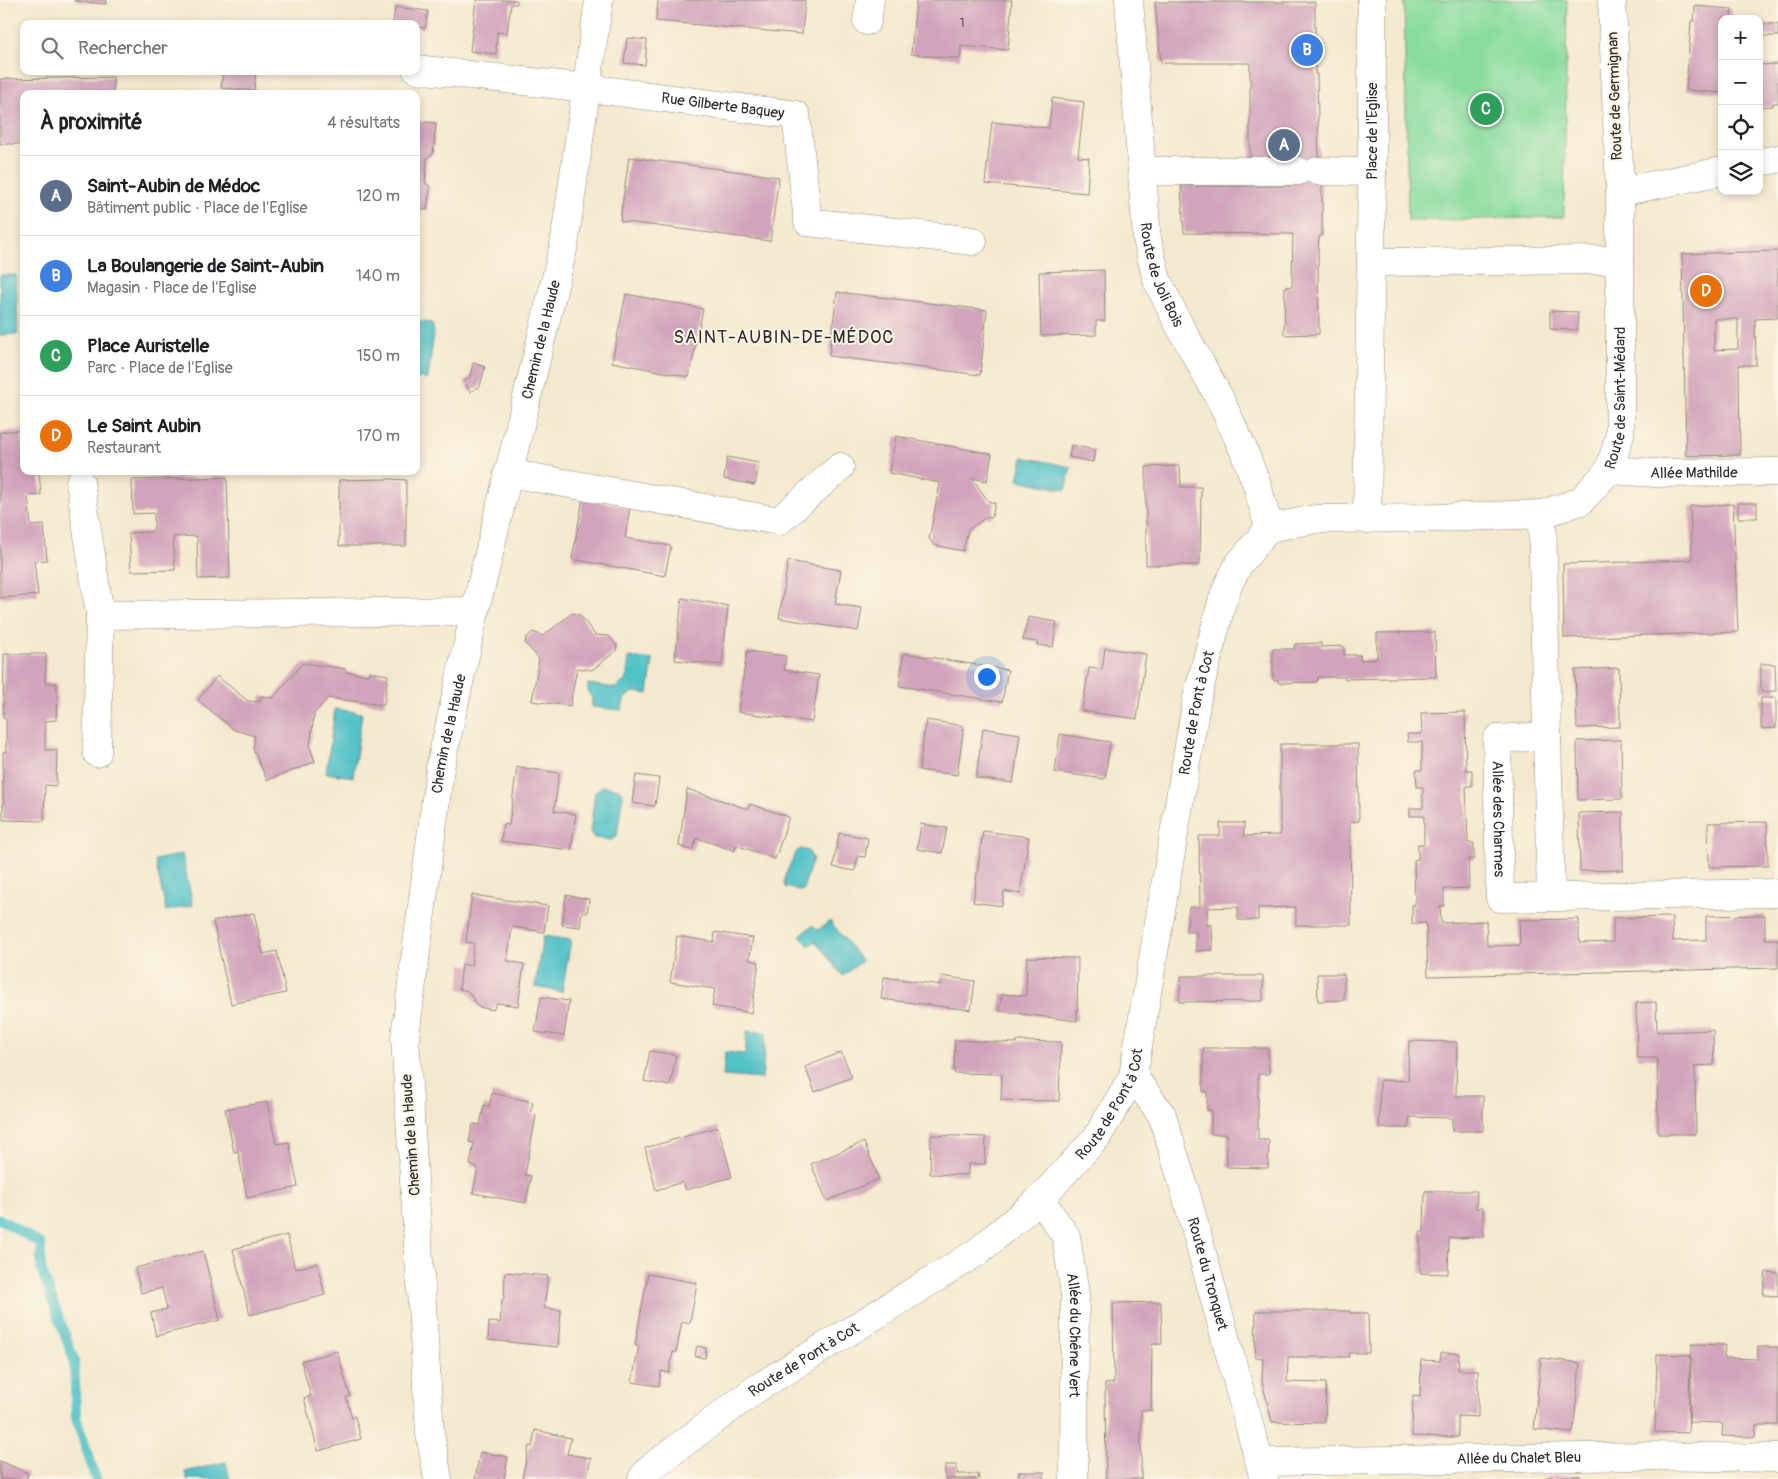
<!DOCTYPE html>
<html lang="fr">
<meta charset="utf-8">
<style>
:root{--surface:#fff;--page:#f2f2f2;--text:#202124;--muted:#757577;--line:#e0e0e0;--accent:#d93025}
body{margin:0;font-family:Pangolin,sans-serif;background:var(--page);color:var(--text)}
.controls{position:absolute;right:15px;top:15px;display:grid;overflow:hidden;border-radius:10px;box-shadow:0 2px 8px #0003}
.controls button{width:45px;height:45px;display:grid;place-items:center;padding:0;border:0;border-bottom:1px solid var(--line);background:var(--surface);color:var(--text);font:25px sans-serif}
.you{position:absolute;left:986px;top:676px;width:18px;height:18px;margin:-12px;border:4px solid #fff;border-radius:50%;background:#1a73e8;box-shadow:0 0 0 8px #1a73e833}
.badge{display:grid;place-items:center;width:32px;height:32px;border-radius:50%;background:var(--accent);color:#fff;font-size:16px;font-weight:700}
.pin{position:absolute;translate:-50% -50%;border:2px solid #fff;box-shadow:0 1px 5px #0006}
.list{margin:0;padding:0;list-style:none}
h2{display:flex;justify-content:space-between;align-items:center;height:65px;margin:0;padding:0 20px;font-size:21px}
h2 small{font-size:16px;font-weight:400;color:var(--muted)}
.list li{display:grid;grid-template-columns:32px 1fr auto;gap:15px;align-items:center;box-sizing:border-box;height:80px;padding:0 20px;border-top:1px solid var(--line)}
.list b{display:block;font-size:19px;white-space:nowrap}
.list p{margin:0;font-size:16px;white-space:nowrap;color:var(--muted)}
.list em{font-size:16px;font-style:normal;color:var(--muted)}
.icon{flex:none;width:28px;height:28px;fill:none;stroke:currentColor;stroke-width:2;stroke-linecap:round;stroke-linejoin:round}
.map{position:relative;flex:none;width:1778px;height:1479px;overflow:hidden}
.search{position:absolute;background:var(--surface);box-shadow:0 2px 8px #0003;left:20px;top:20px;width:400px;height:55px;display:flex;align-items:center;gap:12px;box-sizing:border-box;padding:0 18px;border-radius:10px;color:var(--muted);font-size:19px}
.panel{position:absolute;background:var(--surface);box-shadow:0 2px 8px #0003;left:20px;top:90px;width:400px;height:385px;border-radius:10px}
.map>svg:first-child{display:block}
.green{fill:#89dc9e;stroke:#5a8464}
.water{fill:#53c1c8;stroke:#3f767a}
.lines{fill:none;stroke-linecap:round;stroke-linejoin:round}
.stream{stroke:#53c1c8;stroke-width:10}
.building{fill:#d2a4bc;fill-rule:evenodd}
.minor-casing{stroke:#908a7c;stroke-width:29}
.minor{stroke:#fff;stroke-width:28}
.labels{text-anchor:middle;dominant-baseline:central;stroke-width:4;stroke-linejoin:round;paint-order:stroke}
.number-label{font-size:12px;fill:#55494f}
.street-label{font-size:15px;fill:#2b2b2b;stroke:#fcf5e5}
.quarter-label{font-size:18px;letter-spacing:1px;fill:#2b2b2b;stroke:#fcf5e5}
</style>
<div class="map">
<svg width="1778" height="1479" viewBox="0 0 1778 1479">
<rect width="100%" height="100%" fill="#fcf5e5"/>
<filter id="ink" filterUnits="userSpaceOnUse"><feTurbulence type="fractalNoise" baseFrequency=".02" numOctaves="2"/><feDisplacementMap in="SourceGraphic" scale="10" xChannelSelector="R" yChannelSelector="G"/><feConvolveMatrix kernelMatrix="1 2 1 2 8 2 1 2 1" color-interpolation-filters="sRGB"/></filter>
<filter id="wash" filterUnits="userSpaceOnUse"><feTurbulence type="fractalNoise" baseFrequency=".0096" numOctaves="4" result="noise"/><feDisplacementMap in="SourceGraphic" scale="20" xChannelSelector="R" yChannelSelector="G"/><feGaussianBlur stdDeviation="1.12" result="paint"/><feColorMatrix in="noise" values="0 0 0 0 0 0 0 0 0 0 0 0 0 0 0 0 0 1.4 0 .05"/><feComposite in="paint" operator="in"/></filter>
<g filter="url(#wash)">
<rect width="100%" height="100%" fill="#f4e9ce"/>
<polygon class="green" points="1404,0 1567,0 1564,217 1408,221"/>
<g class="water">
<polygon points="0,275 16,275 18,334 0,335"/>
<polygon points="416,321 432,323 434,332 428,379 416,378"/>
<polygon points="1023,457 1071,467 1066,490 1018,480"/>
<polygon points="629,657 653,660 648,694 634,692 624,699 622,710 591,707 592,698 588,692 588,684 616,688 626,680"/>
<polygon points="335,709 362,713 353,777 326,773"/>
<polygon points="602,786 619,789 623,794 617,836 611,840 594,838 590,832 595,792"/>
<polygon points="801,849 808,851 813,858 803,889 802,891 785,887 784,882 785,876 796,852"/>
<polygon points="182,854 193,905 166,911 155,860"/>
<polygon points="830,921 862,961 843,976 815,941 809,946 800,935 813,925 818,930"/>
<polygon points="543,936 571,940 562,992 535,987"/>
<polygon points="747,1031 766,1033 762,1079 723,1076 725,1052 745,1054"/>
<polygon points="226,1462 230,1479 187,1479 185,1472"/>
</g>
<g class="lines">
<polyline class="stream" points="0,1219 41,1244 41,1269 74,1360 76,1418 96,1479"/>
</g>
<g id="blocks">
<g class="building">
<polygon points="74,0 106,0 106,4 74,1"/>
<polygon points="476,0 517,0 517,4 511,4 507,33 497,32 496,54 470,51"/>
<polygon points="658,0 805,0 802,34 656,21"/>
<polygon points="916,0 1012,0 1008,50 961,46 960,59 911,54"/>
<polygon points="1155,2 1315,2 1315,74 1317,74 1319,162 1322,183 1322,236 1319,236 1318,254 1319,334 1284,335 1285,287 1292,286 1293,234 1184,233 1181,186 1291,186 1291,182 1250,162 1250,63 1161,63"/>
<polygon points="1695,6 1732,9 1731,19 1722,19 1722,93 1686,90 1691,21 1694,21"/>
<polygon points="395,7 428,11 425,28 416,27 416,24 393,24"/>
<rect x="1759" y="24" width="19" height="12"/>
<polygon points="627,38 647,40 645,65 624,63"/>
<polygon points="1778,64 1778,103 1773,103 1773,106 1759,107 1759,65"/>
<polygon points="223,71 256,71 254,91 221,88"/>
<polygon points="113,77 113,94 24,94 24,144 0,144 0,79"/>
<polygon points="1052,98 1084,102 1078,157 1089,158 1087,193 985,184 992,122 1049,128"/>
<polygon points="416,121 436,123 433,154 427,158 425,182 430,187 427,210 416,209"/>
<polygon points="629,157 779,177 770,241 620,221"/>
<path d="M1778,251V318L1755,319L1756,365H1739L1740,455L1686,456L1682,254ZM1714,319H1738V349L1714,350Z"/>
<polygon points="1104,270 1105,321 1096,321 1096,335 1041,336 1039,272"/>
<polygon points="837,292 987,310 980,375 829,356"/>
<polygon points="626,294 703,309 689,377 612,362"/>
<polygon points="1550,311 1578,312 1577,330 1550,329"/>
<polygon points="473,363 485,367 480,386 470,392 464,381 470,377"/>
<polygon points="22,430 24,471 39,471 41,495 28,496 31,526 44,525 47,560 34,561 38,595 0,598 0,432"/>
<polygon points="896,436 992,454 987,481 972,478 988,501 995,503 992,518 986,517 968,530 963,551 934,545 929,539 940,483 889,473"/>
<polygon points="1071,445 1095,450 1093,462 1069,457"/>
<polygon points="727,457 759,463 755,485 724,479"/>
<polygon points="1180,466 1181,487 1201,487 1200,563 1199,565 1146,565 1146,467"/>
<polygon points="227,477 230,578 198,579 197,536 173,537 175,570 131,571 129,533 151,532 154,528 154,513 133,514 132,480"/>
<polygon points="391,479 406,480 406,546 339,546 339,480"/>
<polygon points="583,499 630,507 625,538 671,546 665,576 572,559"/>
<rect x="1738" y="503" width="19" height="15"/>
<polygon points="1733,504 1738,632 1564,638 1563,564 1692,560 1690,506"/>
<polygon points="788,561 841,570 835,604 862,608 858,631 779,618"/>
<polygon points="682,598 728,606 722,665 675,660"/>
<polygon points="572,613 580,615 595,635 609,636 617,646 616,651 592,670 577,668 570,706 532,701 539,659 525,643 526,638 533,632 543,636"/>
<polygon points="1028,617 1057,622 1053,647 1037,645 1038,642 1023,640"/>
<polygon points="1435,632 1436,677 1345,679 1345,677 1318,677 1317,682 1278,683 1278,680 1273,680 1273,649 1294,649 1295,644 1321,643 1321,647 1344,646 1344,655 1360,655 1360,660 1377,659 1377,633"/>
<polygon points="1105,648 1146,654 1137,719 1082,711 1089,668 1102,670"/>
<polygon points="747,651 786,656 784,670 819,675 812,722 738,712"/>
<polygon points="904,653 1008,670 1002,702 899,686"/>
<polygon points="4,654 46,654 45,683 57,683 56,720 45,721 45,750 57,750 56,786 45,785 44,821 3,820 3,752 6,752 6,719 3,718"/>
<polygon points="303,663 346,669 346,672 369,675 370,672 388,675 384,705 328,698 314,714 310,747 315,762 267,780 253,749 255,736 234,730 198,700 217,676 248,701 260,702 261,696 273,698"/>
<polygon points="1761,664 1775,664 1776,691 1761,692"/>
<polygon points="1619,668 1620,727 1577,728 1575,670"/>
<polygon points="1761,698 1776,698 1776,728 1761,729"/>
<polygon points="1465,712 1466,770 1472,770 1472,786 1466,786 1468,843 1474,843 1474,859 1468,859 1469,888 1444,889 1444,906 1440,906 1441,923 1486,921 1487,946 1520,945 1519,920 1579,919 1579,943 1613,942 1613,918 1672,917 1673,941 1706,940 1706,916 1765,915 1765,939 1778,939 1778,968 1428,976 1426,923 1412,924 1412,905 1415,905 1414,860 1418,859 1418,844 1424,844 1424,816 1410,816 1410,808 1423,808 1423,787 1417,787 1416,770 1422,770 1422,742 1408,742 1407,734 1422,734 1421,713"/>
<polygon points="926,720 964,726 957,775 919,770"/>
<polygon points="983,728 1020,734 1013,783 976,778"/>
<polygon points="1060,734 1110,742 1105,779 1055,772"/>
<polygon points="1621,740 1622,799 1578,800 1577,741"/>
<polygon points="1280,744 1358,744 1359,821 1350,822 1351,925 1296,925 1296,907 1258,908 1258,920 1238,920 1238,907 1207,908 1207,925 1212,925 1213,950 1196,951 1196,932 1186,932 1189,907 1200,907 1199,836 1220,836 1220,823 1244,823 1244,836 1280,835"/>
<polygon points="517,767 559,773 554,811 576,814 571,850 501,841 503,824 509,825"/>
<polygon points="636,775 659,778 655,806 632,803"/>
<polygon points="687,789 748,809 750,804 789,817 775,859 736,845 735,851 697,838 692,850 679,846"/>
<polygon points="1623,812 1623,870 1580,871 1579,813"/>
<polygon points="1767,822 1768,866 1709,867 1708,823"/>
<polygon points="921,824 947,828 942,853 917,849"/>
<polygon points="983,831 1029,837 1020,894 1004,891 1002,906 973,902"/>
<polygon points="839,833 868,838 865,857 858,856 855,871 833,867"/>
<polygon points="472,895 548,906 544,932 512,927 507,961 524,964 518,1006 497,1003 493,1010 478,1007 468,991 459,989 462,964 471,966 474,943 466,942"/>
<polygon points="566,895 589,899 587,913 582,912 580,927 562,925"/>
<polygon points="254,913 263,954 277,951 286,993 231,1004 213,921"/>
<polygon points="715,932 753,938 749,960 759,962 751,1013 712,1006 715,989 670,982 677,936 714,942"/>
<polygon points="1027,957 1078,958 1077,1021 999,1011 1002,994 1026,996"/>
<polygon points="1317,974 1344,974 1344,1000 1318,1001"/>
<polygon points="941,976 975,981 971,1010 881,999 884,977 940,985"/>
<polygon points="1181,976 1263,976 1263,1001 1179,1002"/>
<polygon points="541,997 569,1001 564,1036 535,1032"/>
<polygon points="1656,1002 1657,1032 1713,1030 1714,1065 1695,1066 1696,1134 1658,1134 1657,1058 1637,1058 1636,1003"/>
<polygon points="955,1040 1016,1043 1017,1041 1061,1042 1059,1101 1001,1100 1002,1074 954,1073"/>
<polygon points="1409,1041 1457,1042 1456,1096 1483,1096 1483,1131 1452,1131 1452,1118 1409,1117 1409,1128 1379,1128 1380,1080 1408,1081"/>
<polygon points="1203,1048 1268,1048 1269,1074 1258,1074 1258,1140 1269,1140 1268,1168 1227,1167 1227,1134 1211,1134 1211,1110 1207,1110 1207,1091 1203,1092"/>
<polygon points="650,1051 676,1055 670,1086 644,1081"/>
<polygon points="841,1052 852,1077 815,1092 805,1067"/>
<polygon points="492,1093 533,1102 530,1114 536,1116 525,1175 531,1176 526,1203 473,1193 478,1167 470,1165 474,1143 469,1142 473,1124 480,1125 484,1105 489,1107"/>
<polygon points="267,1102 276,1144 289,1142 298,1187 247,1198 238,1151 234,1152 225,1109"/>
<polygon points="718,1127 732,1177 686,1190 683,1182 656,1190 645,1148"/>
<polygon points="931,1135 986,1137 985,1164 968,1164 968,1175 930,1174"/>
<polygon points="864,1142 879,1179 827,1201 811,1164"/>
<polygon points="1425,1191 1477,1191 1476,1208 1483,1208 1483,1237 1449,1238 1448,1274 1420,1273 1420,1232 1424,1232"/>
<polygon points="287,1235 295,1269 317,1263 325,1295 250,1315 233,1249"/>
<polygon points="203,1251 220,1320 156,1336 151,1313 167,1309 162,1288 141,1293 135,1268"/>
<polygon points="505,1272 548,1276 544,1308 561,1310 558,1347 488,1340 489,1322 500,1323 502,1300 504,1298"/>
<polygon points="1766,1272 1778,1273 1778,1296 1763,1295"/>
<polygon points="648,1274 697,1283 690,1323 682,1321 676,1353 673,1352 669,1373 661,1371 659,1386 632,1382 639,1346 635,1345"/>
<polygon points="1161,1302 1162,1344 1152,1344 1151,1410 1141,1410 1141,1479 1106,1479 1105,1384 1114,1383 1113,1303"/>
<polygon points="1256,1311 1350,1311 1350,1313 1368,1313 1369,1353 1349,1353 1349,1357 1288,1357 1287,1382 1326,1383 1325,1423 1272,1422 1262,1381 1263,1358 1255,1357"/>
<polygon points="1692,1344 1725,1345 1724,1358 1758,1359 1758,1347 1778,1347 1778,1425 1756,1425 1755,1437 1722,1436 1723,1423 1689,1422"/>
<polygon points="697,1346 706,1348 705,1358 695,1356"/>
<polygon points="337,1351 350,1396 346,1397 352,1418 355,1416 361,1439 318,1451 304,1398 311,1396 301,1361"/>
<polygon points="1441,1353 1459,1353 1458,1370 1478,1370 1478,1417 1458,1416 1458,1437 1412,1436 1413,1396 1420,1397 1421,1360 1440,1361"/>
<polygon points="1657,1354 1690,1355 1688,1433 1655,1432"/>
<polygon points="1541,1358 1580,1363 1573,1433 1534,1429"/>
<polygon points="535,1430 571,1438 567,1454 591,1458 586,1479 522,1479 529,1446 532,1447"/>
<polygon points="480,1452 508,1457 504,1479 475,1479"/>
<polygon points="0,1461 28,1473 26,1479 0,1479"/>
<polygon points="945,1465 957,1465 957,1474 978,1474 979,1479 945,1479"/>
<rect x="1019" y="1472" width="25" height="7"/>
<polygon points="1580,1476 1581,1479 1545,1479 1545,1477"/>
</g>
</g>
</g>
<g filter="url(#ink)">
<use href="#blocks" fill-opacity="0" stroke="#908a7c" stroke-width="1"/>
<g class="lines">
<g class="minor-casing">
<g id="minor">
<path id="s1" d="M1129,0L1147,239L1157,280L1178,323L1219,397L1243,449L1257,485L1269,528"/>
<polyline points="867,21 870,0"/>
<path id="s2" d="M416,69L587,88L796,115L808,222L973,241"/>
<polyline points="1759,162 1778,159"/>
<polyline points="1143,171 1298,171"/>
<polyline points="1317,171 1372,172"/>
<polyline points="1620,192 1722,171"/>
<polyline points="1371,262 1619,260"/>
<path id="s3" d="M1609,470L1656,473L1778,472"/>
<polyline points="508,473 779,521 840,467"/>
<polyline points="80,482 100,615 97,753"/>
<polyline points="1542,514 1547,736"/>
<path id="s4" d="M1367,519L1372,172V0"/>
<path id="s5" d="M1269,528L1315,519L1437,518L1542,514L1581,501L1609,470L1620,435V192L1612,0"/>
<polyline points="100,615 475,611"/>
<path id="s6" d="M1551,897L1547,736L1497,739L1500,898L1778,893"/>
<path id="s7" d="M1133,1076L1162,1115L1184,1187L1264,1479"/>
<path id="s8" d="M1040,1199L1066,1236L1075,1294L1074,1479"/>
<path id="s9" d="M1260,1462L1645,1456L1778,1458"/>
<path id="s10" d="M438,1479L430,1433L405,1037L440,768L475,611L564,245L599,0"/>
<path id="s11" d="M642,1479L649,1469L756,1389L976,1253L1040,1199L1097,1137L1133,1076L1197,698L1222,602L1228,585L1239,564L1269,528"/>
</g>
</g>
<use href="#minor" class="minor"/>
</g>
</g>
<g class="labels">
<g class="number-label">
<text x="962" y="23">1</text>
</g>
<g class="street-label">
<text transform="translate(1615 96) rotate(-92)">Route de Germignan</text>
<text stroke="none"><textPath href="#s2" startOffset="309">Rue Gilberte Baquey</textPath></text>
<text stroke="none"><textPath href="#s4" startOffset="388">Place de l'Eglise</textPath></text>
<text stroke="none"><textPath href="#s1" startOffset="278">Route de Joli Bois</textPath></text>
<text stroke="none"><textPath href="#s10" startOffset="1155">Chemin de la Haude</textPath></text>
<text stroke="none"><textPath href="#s5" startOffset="430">Route de Saint-Médard</textPath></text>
<text stroke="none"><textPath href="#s3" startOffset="85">Allée Mathilde</textPath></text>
<text stroke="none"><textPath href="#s11" startOffset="1012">Route de Pont à Cot</textPath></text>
<text stroke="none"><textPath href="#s10" startOffset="750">Chemin de la Haude</textPath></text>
<text stroke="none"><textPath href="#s6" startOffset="291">Allée des Charmes</textPath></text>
<text stroke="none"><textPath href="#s11" startOffset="608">Route de Pont à Cot</textPath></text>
<text transform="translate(411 1135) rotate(-94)">Chemin de la Haude</text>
<text stroke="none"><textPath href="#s7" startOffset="214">Route du Tronquet</textPath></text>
<text stroke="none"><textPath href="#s8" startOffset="145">Allée du Chêne Vert</textPath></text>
<text stroke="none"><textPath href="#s11" startOffset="202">Route de Pont à Cot</textPath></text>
<text stroke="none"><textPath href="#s9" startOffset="259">Allée du Chalet Bleu</textPath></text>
</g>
<g class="quarter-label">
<text x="784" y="337">SAINT-AUBIN-DE-MÉDOC</text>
</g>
</g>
</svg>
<div class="controls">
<button>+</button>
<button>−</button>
<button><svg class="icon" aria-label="locate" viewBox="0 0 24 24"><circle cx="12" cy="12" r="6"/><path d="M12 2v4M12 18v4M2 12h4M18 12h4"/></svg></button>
<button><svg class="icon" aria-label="layers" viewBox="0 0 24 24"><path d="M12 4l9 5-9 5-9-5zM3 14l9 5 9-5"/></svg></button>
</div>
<div class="you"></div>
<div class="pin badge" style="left:1284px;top:145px;background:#5c6f8a">A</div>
<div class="pin badge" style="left:1307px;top:50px;background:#3f7fe0">B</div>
<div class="pin badge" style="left:1486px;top:109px;background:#2e9e5b">C</div>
<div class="pin badge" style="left:1706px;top:291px;background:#e8710a">D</div>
<div class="search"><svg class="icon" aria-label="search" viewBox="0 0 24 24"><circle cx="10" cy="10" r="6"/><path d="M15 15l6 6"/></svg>Rechercher</div>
<section class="panel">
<h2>À proximité<small>4 résultats</small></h2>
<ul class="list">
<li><span class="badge" style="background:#5c6f8a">A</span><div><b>Saint-Aubin de Médoc</b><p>Bâtiment public · Place de l'Eglise</p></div><em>120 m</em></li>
<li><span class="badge" style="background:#3f7fe0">B</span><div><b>La Boulangerie de Saint-Aubin</b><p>Magasin · Place de l'Eglise</p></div><em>140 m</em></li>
<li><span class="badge" style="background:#2e9e5b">C</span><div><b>Place Auristelle</b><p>Parc · Place de l'Eglise</p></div><em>150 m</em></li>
<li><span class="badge" style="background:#e8710a">D</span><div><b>Le Saint Aubin</b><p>Restaurant</p></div><em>170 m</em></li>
</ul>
</section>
</div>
